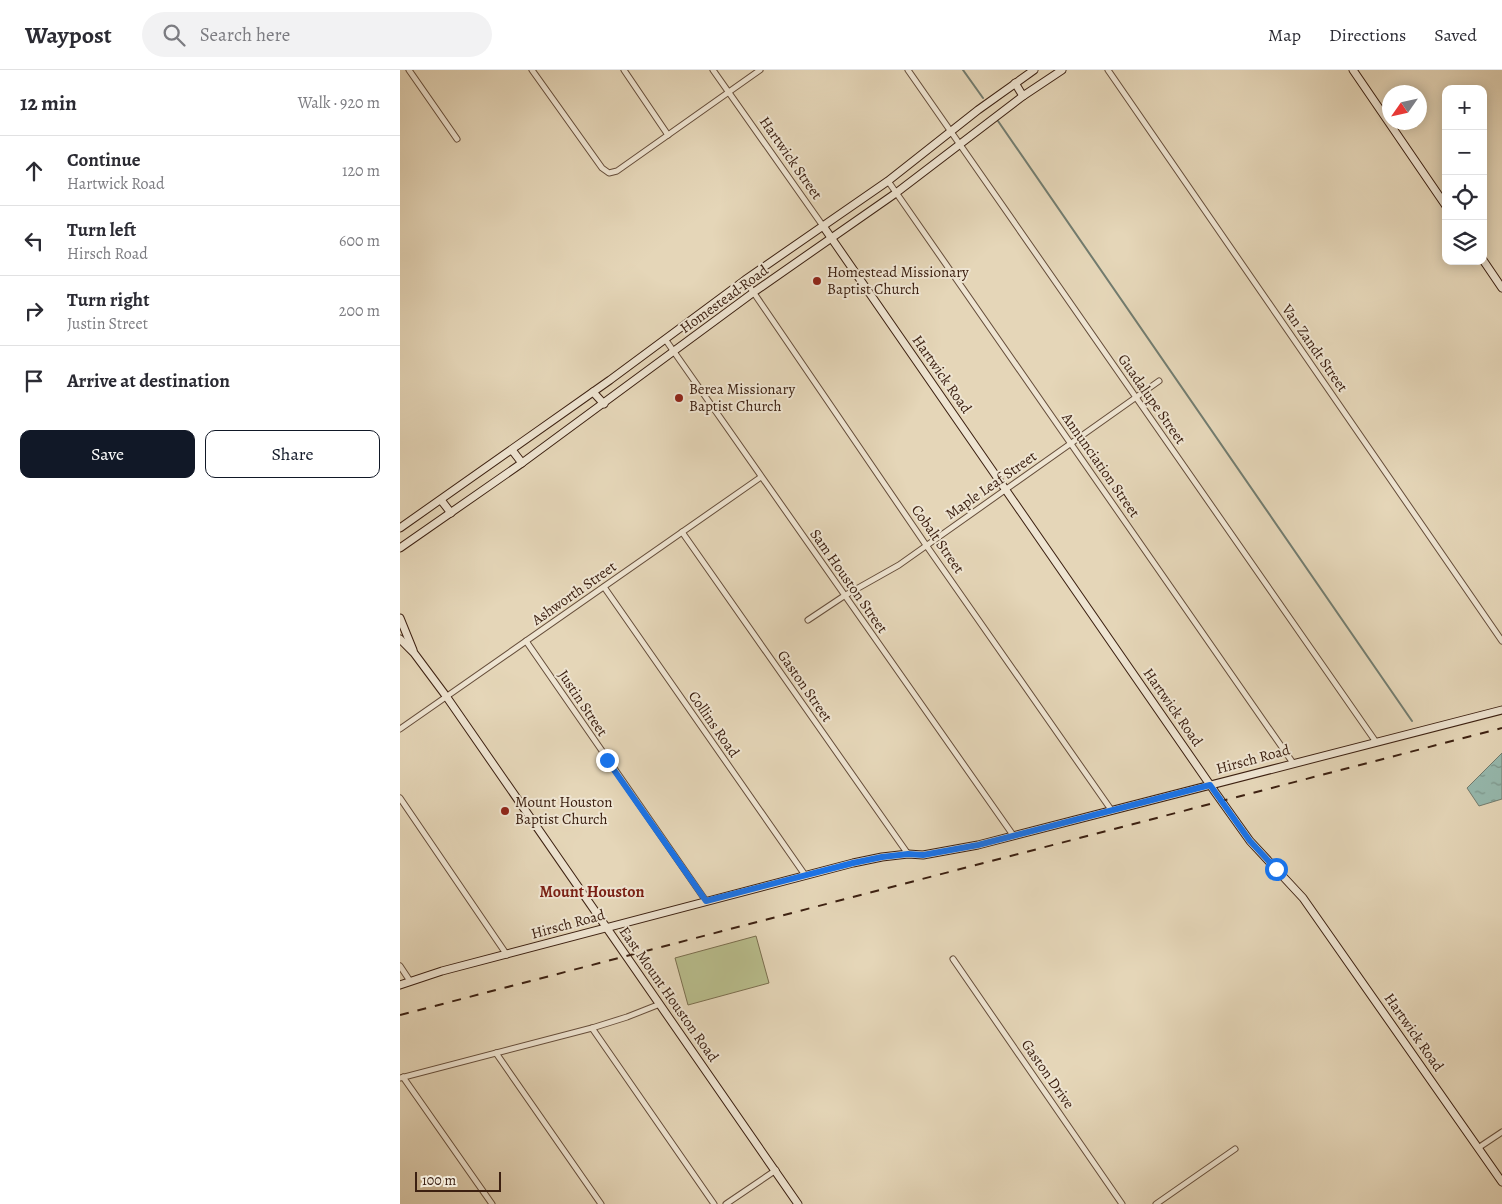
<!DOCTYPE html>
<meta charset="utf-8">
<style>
:root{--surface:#fff;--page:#f2f2f3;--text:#2b2b33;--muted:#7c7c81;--line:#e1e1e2;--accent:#111827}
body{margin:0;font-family:Alegreya,serif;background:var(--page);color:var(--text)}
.controls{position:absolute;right:15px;top:15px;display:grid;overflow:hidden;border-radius:10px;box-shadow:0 2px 12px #0003}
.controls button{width:45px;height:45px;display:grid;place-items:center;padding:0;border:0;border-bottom:1px solid var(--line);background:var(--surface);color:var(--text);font:25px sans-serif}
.compass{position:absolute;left:982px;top:15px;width:45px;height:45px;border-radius:50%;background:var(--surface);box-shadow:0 2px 12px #0003;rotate:236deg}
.scale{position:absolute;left:15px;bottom:12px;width:86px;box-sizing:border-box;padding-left:5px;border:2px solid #3c2011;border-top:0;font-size:14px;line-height:18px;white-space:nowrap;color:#3c2011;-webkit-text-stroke:4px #eee4d1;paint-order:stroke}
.stop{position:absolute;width:15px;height:15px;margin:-11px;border:4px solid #1a73e8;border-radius:50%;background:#fff}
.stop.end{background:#1a73e8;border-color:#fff;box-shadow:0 1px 5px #0008}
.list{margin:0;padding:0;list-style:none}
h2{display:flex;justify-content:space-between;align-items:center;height:65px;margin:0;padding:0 20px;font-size:21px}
h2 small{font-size:16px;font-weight:400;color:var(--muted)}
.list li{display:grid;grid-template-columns:32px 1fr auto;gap:15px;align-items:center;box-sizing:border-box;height:70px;padding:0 20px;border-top:1px solid var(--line)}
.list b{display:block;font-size:19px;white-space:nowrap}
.list p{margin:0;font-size:16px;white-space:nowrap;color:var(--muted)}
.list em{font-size:16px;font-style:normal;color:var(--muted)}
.actions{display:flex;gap:10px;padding:15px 20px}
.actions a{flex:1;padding:11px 0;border:1px solid var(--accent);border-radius:10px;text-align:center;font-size:18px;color:var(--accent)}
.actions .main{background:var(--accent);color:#fff}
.icon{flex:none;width:28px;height:28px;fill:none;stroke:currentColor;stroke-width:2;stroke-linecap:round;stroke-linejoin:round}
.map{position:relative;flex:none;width:1102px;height:1134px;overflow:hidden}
header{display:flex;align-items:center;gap:30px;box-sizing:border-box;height:70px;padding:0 25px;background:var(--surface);border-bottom:1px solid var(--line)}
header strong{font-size:24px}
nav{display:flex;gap:28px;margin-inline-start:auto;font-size:18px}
.search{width:350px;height:45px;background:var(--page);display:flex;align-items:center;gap:12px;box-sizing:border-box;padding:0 18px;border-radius:28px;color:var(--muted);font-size:19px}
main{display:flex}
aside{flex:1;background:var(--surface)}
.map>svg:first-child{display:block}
.grass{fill:#b8bd8c;stroke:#7a6e4e}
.water{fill:url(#water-ripples);stroke:#727c6f}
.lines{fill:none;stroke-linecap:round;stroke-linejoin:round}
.stream{stroke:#727c6f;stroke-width:2}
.street-casing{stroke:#664e3b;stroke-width:7}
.secondary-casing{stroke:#3c2011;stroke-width:9}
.street{stroke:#eee4d1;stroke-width:5}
.secondary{stroke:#eee4d1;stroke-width:7}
.rail{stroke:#3c2011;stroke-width:2;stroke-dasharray:9 9;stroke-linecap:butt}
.route{stroke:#1a73e8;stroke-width:6}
.poi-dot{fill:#8f2418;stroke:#eee4d1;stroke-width:2}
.labels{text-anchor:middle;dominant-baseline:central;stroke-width:4;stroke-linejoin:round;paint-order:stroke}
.street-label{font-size:15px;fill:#3c2011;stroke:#eee4d1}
.poi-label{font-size:15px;fill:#3c2011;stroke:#eee4d1;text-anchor:start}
.neighbourhood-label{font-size:16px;font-weight:bold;fill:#7a1f14;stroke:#eee4d1}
</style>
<header>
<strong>Waypost</strong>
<div class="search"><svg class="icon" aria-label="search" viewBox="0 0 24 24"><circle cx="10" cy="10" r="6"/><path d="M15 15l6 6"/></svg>Search here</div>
<nav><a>Map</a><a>Directions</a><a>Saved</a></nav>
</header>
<main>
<aside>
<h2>12 min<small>Walk · 920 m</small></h2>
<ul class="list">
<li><svg class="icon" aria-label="ahead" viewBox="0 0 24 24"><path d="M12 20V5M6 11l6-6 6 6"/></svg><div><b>Continue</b><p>Hartwick Road</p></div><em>120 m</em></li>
<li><svg class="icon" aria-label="left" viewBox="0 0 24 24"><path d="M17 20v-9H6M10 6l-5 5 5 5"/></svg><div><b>Turn left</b><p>Hirsch Road</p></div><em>600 m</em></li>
<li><svg class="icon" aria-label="right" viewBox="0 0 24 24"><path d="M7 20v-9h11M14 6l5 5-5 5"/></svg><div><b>Turn right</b><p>Justin Street</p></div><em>200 m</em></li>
<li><svg class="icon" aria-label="arrive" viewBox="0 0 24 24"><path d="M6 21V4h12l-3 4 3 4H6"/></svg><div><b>Arrive at destination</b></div></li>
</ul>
<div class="actions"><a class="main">Save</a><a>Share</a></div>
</aside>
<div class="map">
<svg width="1102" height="1134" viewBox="0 0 1102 1134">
<defs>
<pattern id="water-ripples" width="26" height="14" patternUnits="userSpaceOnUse" patternTransform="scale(1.25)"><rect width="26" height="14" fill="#96b9ae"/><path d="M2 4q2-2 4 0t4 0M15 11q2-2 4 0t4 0" fill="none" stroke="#7c968c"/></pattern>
</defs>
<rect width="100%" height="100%" fill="#e5d6b8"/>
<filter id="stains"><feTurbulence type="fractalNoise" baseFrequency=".004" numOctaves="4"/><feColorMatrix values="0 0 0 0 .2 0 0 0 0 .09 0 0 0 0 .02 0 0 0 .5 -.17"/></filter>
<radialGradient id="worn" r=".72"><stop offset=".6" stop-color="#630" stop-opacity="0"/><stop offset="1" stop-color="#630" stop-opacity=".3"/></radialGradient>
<polygon class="grass" points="356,866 369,913 288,935 275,888"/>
<polygon class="water" points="1102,683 1102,729 1079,736 1067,718"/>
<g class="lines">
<g class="stream">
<polyline points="563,0 583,28"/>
<polyline points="598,51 1012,651"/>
</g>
<g class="street-casing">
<g id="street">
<polyline points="9,0 57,69"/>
<polyline points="132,0 202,98 209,103 217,101 360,0"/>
<polyline points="224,0 268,65"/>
<polyline points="313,0 423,156"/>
<polyline points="508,0 976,672"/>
<polyline points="708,0 1102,571"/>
<polyline points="488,111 893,693"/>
<polyline points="345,210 526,475 712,741"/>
<polyline points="265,269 613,765"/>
<polyline points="282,462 508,784"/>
<polyline points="204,517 405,805"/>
<polyline points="408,550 444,526 499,495 759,311"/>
<polyline points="126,571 306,831"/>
<polyline points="0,659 361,407"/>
<polyline points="0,728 107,885"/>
<polyline points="553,889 722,1134"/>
<polyline points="0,896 10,911"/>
<polyline points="192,958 314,1134"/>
<polyline points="96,983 201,1134"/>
<polyline points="3,1007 92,1134"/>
<polyline points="0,1008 192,958 227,947 260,934"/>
<polyline points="1078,1078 1102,1062"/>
<polyline points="326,1134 376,1100"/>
<polyline points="756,1134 835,1079"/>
</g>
</g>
<g class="secondary-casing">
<g id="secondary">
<polyline points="953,0 1046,136"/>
<polyline points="615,13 623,26"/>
<polyline points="423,156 815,722 850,771 903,828 1102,1112"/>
<polyline points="1083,190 1102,218"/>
<polyline points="193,322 204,334"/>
<polyline points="112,380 122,393"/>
<polyline points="41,430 51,443"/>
<polyline points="0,458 210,310 345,210 488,111 578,40 634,0"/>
<polyline points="0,478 122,393 354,222 496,123 623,26 662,0"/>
<polyline points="0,548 13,580"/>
<polyline points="0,569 14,583 46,626 398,1134"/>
<polyline points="0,915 42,901 453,793 482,787 508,784 523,785 578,775 1102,640"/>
</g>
</g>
<use href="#street" class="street"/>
<use href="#secondary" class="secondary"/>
<polyline class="rail" points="0,945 1102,658"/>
</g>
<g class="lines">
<polyline class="route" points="207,690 306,831 453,793 482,787 508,784 523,785 578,775 810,715 850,771 876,799"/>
</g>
<g class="poi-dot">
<circle cx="417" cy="211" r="5"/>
<circle cx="279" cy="328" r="5"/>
<circle cx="105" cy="741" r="5"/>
</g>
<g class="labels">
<g class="street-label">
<text transform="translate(391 88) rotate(55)">Hartwick Street</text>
<text transform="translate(324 229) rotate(-36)">Homestead Road</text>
<text transform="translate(915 278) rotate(55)">Van Zandt Street</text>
<text transform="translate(542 304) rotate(55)">Hartwick Road</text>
<text transform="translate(752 329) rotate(55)">Guadalupe Street</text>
<text transform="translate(701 395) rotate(55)">Annunciation Street</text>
<text transform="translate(591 415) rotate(-35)">Maple Leaf Street</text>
<text transform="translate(538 469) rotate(55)">Cobalt Street</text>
<text transform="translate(449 511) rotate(55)">Sam Houston Street</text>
<text transform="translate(174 523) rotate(-35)">Ashworth Street</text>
<text transform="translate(405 616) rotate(55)">Gaston Street</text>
<text transform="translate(183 633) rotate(56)">Justin Street</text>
<text transform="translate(773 637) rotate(55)">Hartwick Road</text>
<text transform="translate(314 654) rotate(55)">Collins Road</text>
<text transform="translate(853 689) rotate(-15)">Hirsch Road</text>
<text transform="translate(168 854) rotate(-15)">Hirsch Road</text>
<text transform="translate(269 924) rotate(55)">East Mount Houston Road</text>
<text transform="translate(1014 962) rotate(55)">Hartwick Road</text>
<text transform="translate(648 1004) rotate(55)">Gaston Drive</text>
</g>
<g class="poi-label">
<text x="427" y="202">Homestead Missionary<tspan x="427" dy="17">Baptist Church</tspan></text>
<text x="289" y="319">Berea Missionary<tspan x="289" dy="17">Baptist Church</tspan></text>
<text x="115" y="732">Mount Houston<tspan x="115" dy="17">Baptist Church</tspan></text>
</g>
<g class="neighbourhood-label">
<text x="192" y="822">Mount Houston</text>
</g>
</g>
<rect width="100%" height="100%" filter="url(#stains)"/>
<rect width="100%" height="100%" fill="url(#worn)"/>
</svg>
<div class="controls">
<button>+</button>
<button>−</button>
<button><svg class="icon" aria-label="locate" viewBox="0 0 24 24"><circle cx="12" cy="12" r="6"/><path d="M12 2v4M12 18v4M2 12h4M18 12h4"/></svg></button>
<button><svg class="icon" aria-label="layers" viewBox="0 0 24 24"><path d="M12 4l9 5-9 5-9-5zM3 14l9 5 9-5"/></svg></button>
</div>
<svg class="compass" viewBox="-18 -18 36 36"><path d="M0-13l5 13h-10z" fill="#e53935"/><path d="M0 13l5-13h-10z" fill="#7c7c81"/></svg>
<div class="scale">100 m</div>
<div class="stop" style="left:876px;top:799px"></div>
<div class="stop end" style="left:207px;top:690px"></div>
</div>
</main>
